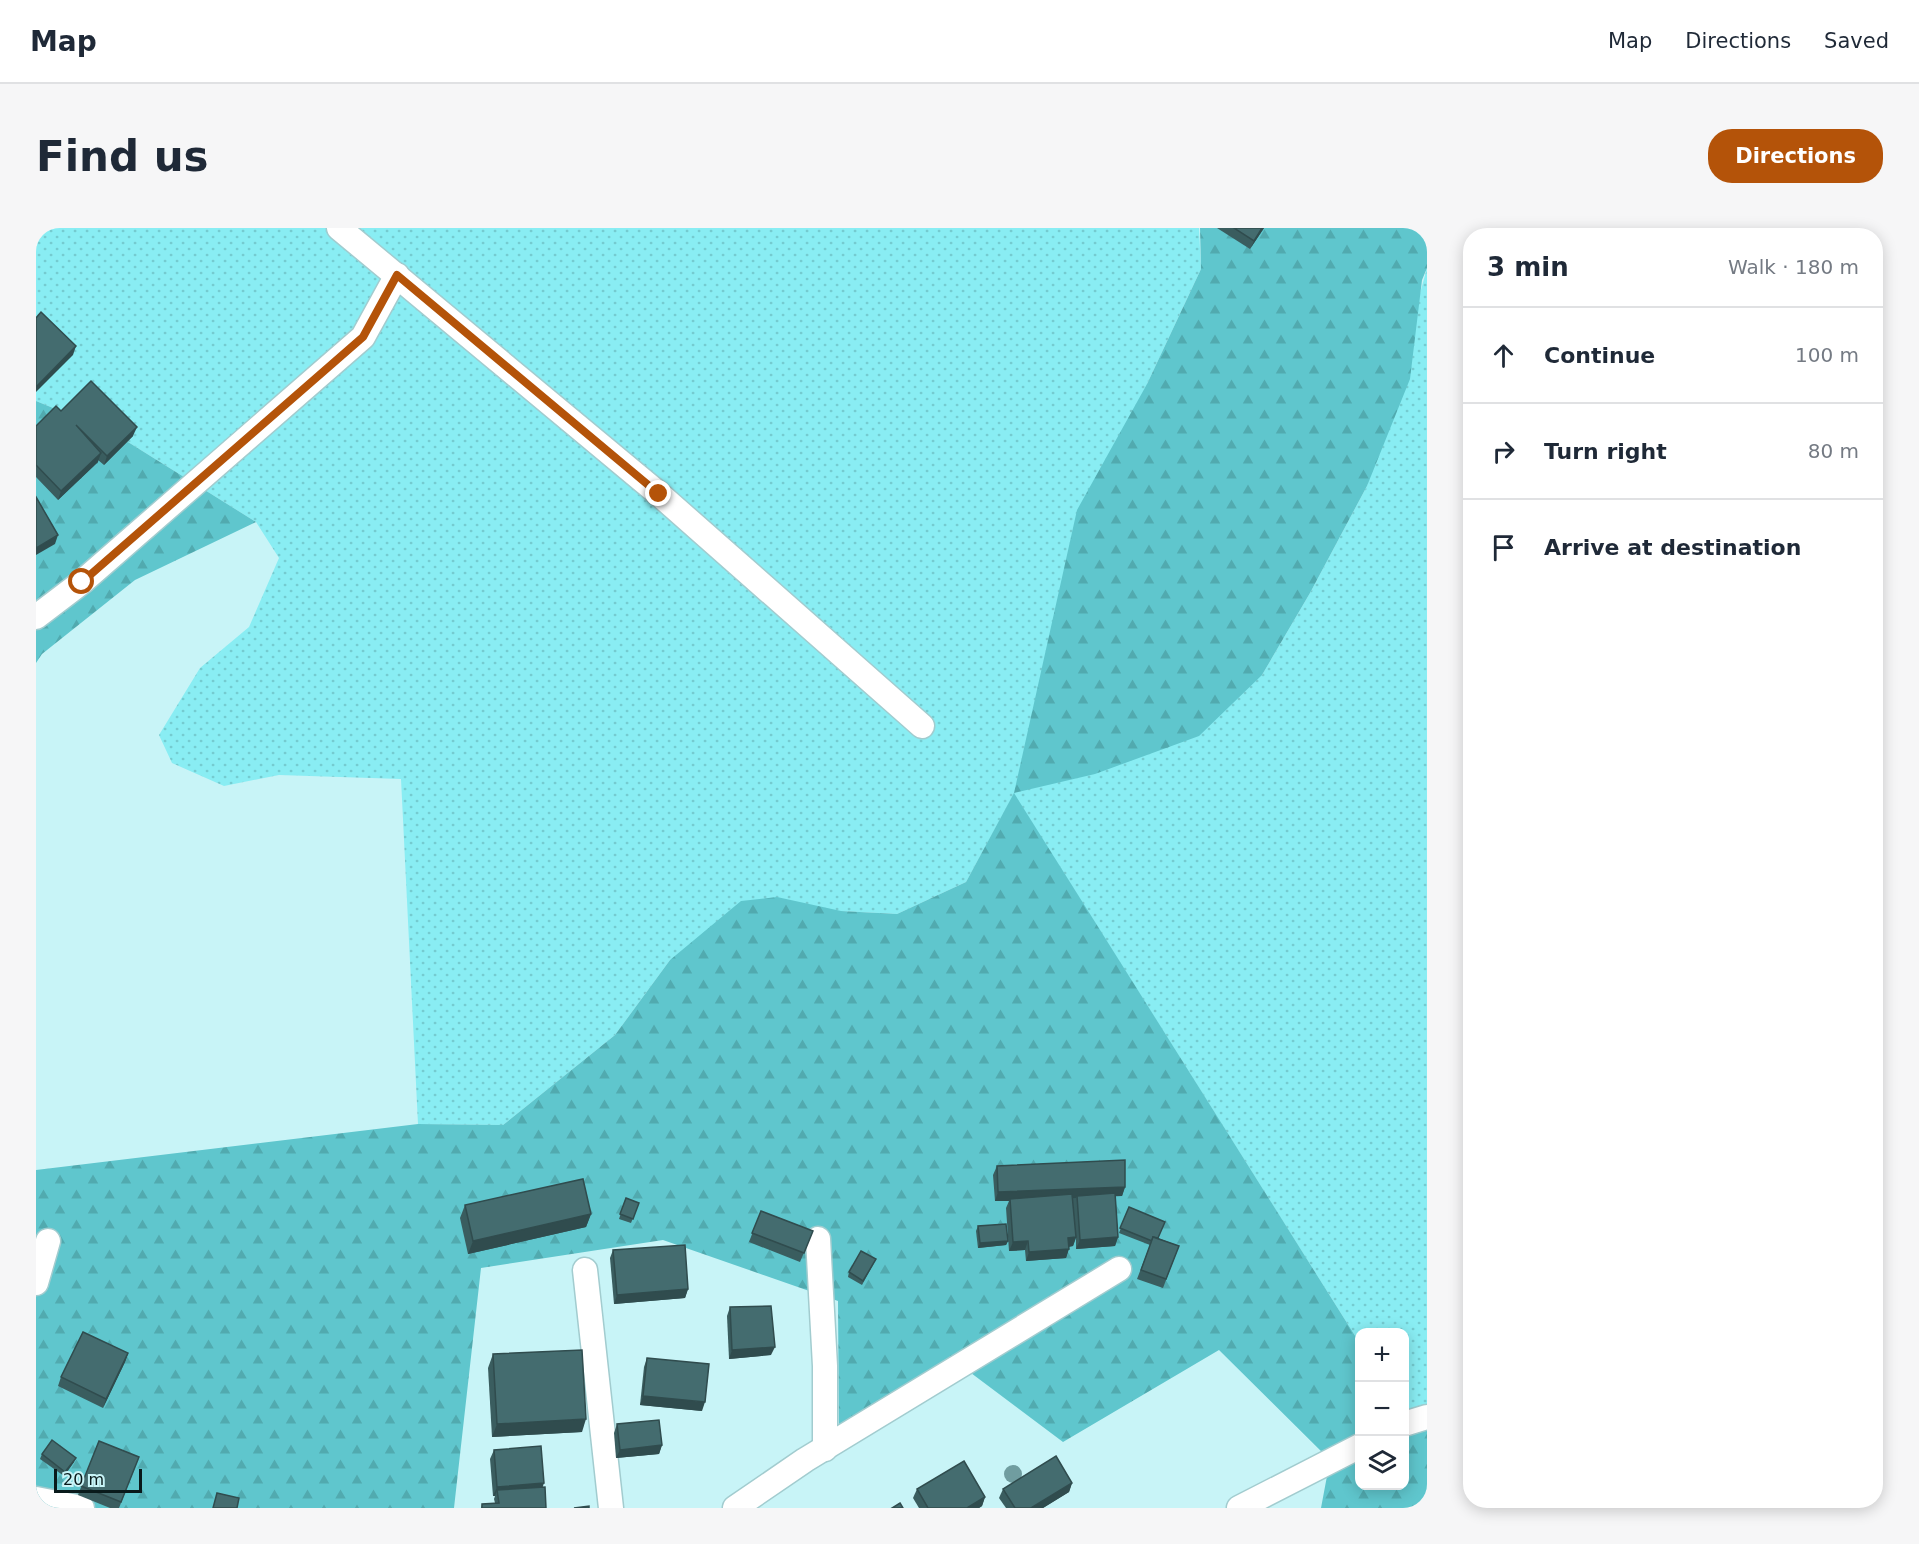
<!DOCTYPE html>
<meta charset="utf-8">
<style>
:root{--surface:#fff;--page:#f6f6f7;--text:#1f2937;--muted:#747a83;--line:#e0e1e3;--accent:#b45309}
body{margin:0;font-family:"DejaVu Sans",sans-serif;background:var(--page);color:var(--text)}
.controls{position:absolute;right:18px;bottom:18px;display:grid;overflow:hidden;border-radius:12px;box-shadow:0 3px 15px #0003}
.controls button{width:54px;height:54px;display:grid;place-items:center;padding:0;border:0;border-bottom:2px solid var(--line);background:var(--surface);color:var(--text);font:30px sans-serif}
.scale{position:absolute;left:18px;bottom:15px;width:88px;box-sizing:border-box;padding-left:6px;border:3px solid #091a1b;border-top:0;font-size:16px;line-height:21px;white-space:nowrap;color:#091a1b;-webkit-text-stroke:4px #c8f4f7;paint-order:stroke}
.stop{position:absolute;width:18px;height:18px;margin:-14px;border:4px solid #b45309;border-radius:50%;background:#fff}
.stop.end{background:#b45309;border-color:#fff;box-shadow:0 2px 6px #0008}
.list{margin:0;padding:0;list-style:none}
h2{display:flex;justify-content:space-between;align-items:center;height:78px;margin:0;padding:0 24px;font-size:26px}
h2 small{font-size:20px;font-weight:400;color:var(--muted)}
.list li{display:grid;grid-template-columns:39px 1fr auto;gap:18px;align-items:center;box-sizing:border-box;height:96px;padding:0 24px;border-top:2px solid var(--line)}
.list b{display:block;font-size:22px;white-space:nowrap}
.list em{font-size:20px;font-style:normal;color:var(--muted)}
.icon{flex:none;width:33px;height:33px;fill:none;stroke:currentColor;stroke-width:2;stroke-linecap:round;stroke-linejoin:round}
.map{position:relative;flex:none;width:1391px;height:1280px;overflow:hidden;border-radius:24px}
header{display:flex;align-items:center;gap:36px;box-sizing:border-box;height:84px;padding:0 30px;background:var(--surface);border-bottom:2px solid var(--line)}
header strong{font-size:28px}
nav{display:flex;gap:33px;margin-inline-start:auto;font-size:21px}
.intro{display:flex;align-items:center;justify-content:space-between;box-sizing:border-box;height:144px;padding:0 36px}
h1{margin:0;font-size:42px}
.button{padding:15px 27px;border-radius:24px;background:var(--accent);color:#fff;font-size:21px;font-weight:700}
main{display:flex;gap:36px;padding:0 36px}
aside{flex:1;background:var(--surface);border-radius:24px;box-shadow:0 3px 15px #0003}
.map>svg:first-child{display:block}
.grass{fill:url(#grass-dots)}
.forest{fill:url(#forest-firs)}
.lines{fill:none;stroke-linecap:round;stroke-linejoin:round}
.street-casing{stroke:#a2cccf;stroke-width:27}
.street{stroke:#fff;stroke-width:24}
.tree{fill:#709da0}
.wall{fill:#3a5d5f}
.shaded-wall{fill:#304c4e}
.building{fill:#446c6f;stroke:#304c4e;stroke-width:1.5}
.route{stroke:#b45309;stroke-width:8}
</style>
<header>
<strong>Map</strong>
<nav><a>Map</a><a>Directions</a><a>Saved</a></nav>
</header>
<div class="intro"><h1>Find us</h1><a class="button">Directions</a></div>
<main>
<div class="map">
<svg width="1391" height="1280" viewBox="0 0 1391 1280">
<defs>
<pattern id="grass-dots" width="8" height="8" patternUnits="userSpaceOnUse" patternTransform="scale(1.5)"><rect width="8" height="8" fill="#89edf3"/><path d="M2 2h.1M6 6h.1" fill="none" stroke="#75cbd0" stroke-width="1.8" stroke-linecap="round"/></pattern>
<pattern id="forest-firs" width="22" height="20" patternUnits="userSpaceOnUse" patternTransform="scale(1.5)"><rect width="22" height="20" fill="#5fc6cd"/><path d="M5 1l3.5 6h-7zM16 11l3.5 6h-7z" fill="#51aaaf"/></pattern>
</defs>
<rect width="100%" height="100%" fill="#c8f4f7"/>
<polygon class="grass" points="0,0 1163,0 1165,41 1111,156 1226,447 1274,365 1331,258 1391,40 1391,1199 1369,1185 1368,1104 1324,1104 1323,1114 978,566 930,654 861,686 805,683 634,732 579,807 467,897 382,896 365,551 243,547 188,558 136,535 123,507 164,440 213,399 243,330 220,294 76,204 0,173"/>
<g class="forest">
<polygon points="1164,0 1391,0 1391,40 1386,52 1374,151 1331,258 1274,365 1226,447 1163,508 1059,546 978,565 1323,1114 1324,1258 1368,1258 1369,1185 1391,1199 1391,1280 1285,1280 1294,1232 1183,1122 1027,1214 919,1133 803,1214 802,1073 627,1012 445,1040 418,1280 0,1280 0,942 382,896 467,897 579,807 634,732 705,673 741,669 805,683 861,686 930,654 978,565 1041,282 1111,156 1165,41"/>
<polygon points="0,173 76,204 220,294 99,352 6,426 0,435"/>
</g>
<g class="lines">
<g class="street-casing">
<g id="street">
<polyline points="303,0 623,266 886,498"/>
<polyline points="0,389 46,354 327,109 361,47"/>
<polyline points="782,1011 789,1138 789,1221"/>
<polyline points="549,1042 575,1280"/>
<polyline points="0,1055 12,1013"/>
<polyline points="1368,1196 1391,1189"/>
<polyline points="0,1271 46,1280"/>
<polyline points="699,1280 769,1232 1083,1041"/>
<polyline points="1203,1280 1324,1218"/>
</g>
</g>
<use href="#street" class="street"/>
</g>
<circle class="tree" cx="977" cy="1246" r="9"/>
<g class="wall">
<polygon points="1181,0 1228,0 1214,21"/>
<polygon points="25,183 97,208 68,237 62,232 62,234 22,272 0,249 0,198"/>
<polygon points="961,938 1089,959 1086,968 1079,968 1082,1009 1079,1018 1040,1021 1040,1010 1037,1018 1033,1019 1030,1030 990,1033 989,1022 973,1023 970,980 973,973 959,973 957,947"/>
<polygon points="590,970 603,975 595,995 583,991"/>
<polygon points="429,977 555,986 550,999 432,1026 424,990"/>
<polygon points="1093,979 1122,1010 1143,1018 1127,1060 1101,1051 1114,1017 1083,1005"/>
<polygon points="725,983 777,1003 764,1034 713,1014"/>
<polygon points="942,998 972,1013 970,1017 942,1020 940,1003"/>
<polygon points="577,1022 652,1061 649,1070 578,1076 574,1030"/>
<polygon points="838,1035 826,1057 812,1049 813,1044"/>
<polygon points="694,1079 735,1127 693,1131 691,1088"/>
<polygon points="92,1125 89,1134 67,1180 22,1158 25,1149"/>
<polygon points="457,1126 546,1204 456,1209 452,1140"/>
<polygon points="611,1130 666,1183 604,1177 608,1139"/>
<polygon points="581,1196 626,1217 623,1226 580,1230 578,1205"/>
<polygon points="63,1213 103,1229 83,1280 74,1280 42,1267"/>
<polygon points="458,1222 507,1259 510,1280 445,1280 446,1276 459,1275 458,1271 459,1268 457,1268 454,1231"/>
<polygon points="6,1226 38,1234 28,1248 4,1231"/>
<polygon points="1036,1255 1033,1264 1007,1280 970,1280 963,1270 967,1261"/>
<polygon points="881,1261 949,1269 946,1278 943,1280 883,1280 877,1270"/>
</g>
<g class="shaded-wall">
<polygon points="1226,0 1228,0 1214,21 1218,13"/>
<polygon points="40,118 37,127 0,164 0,159"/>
<polygon points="101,199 97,208 68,237 71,228"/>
<polygon points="65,225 62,234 22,272 25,263"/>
<polygon points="22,307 19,316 0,327 0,320"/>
<polygon points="1089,959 1086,968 1041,970 1041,968 1040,970 974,973 974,971 973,973 959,973 962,964"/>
<polygon points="555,986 550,999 432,1026 437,1013"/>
<polygon points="1040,1009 1037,1018 1029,1019 1032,1010"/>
<polygon points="1082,1009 1079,1018 1040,1021 1044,1012"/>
<polygon points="972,1013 970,1017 942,1020 944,1015"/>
<polygon points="992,1013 989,1022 973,1023 977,1014"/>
<polygon points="1033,1021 1030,1030 990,1033 993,1024"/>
<polygon points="652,1061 649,1070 578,1076 581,1067"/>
<polygon points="739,1119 735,1127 693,1131 696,1122"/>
<polygon points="92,1125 89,1134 67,1180 70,1171"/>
<polygon points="607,1168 669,1174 666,1183 604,1177"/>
<polygon points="550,1191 546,1204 456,1209 461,1196"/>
<polygon points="626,1217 623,1226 580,1230 584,1222"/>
<polygon points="40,1230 38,1234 28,1248 29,1244"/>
<polygon points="508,1255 505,1264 461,1262 459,1268 457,1268 461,1259"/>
<polygon points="1036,1255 1033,1264 1007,1280 995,1280"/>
<polygon points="949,1269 946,1278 943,1280 931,1280"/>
</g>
<g class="building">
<polygon points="1198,0 1226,0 1218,13"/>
<polygon points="5,84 40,118 0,159 0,90"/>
<polygon points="55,153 101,199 71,228 40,197 65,225 25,263 0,237 0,198 20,178 25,183"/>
<polygon points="0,269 22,307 0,320"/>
<polygon points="1089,932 1089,959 962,964 961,938"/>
<polygon points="547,951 555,986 437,1013 429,977"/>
<polygon points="1079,965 1082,1009 1044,1012 1041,968"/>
<polygon points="1036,966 1040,1009 1032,1010 1033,1021 993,1024 992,1013 977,1014 974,971"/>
<polygon points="590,970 603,975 597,991 584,986"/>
<polygon points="1093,979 1129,994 1122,1010 1117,1009 1116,1013 1084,1000"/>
<polygon points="725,983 777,1003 768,1025 716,1005"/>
<polygon points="970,996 972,1013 944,1015 942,998"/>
<polygon points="1117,1009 1143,1018 1130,1051 1105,1042"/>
<polygon points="649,1017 652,1061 581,1067 577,1022"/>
<polygon points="825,1023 840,1031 827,1053 813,1044"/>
<polygon points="735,1078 739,1119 696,1122 694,1079"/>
<polygon points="47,1104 92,1125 70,1171 25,1149"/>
<polygon points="546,1122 550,1191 461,1196 457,1126"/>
<polygon points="611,1130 673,1136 669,1174 607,1168"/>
<polygon points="623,1192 626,1217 584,1222 581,1196"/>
<polygon points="16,1212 40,1230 29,1244 6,1226"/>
<polygon points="63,1213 103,1229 85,1274 45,1258"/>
<polygon points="505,1218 508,1255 461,1259 458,1222"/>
<polygon points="1020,1228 1036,1255 995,1280 979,1280 967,1261"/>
<polygon points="928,1233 949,1269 931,1280 892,1280 881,1261"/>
<polygon points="509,1259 510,1280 446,1280 446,1276 463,1275 461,1262"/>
<polygon points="181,1265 203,1270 201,1280 177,1280"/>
<polygon points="864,1275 867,1280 856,1280"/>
<polygon points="553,1278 553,1280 538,1280"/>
</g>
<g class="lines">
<polyline class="route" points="46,354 327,109 361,47 623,266"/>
</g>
</svg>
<div class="controls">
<button>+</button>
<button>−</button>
<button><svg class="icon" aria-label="layers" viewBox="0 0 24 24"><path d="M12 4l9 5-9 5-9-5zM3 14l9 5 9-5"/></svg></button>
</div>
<div class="scale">20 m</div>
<div class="stop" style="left:46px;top:354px"></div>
<div class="stop end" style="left:623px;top:266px"></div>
</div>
<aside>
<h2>3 min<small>Walk · 180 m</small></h2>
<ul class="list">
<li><svg class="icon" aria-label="ahead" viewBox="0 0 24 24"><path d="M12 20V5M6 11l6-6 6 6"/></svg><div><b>Continue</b></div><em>100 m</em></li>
<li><svg class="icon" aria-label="right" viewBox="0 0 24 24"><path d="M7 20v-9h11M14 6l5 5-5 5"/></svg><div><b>Turn right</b></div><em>80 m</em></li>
<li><svg class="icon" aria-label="arrive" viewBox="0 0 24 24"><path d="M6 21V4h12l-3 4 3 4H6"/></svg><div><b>Arrive at destination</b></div></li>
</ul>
</aside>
</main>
